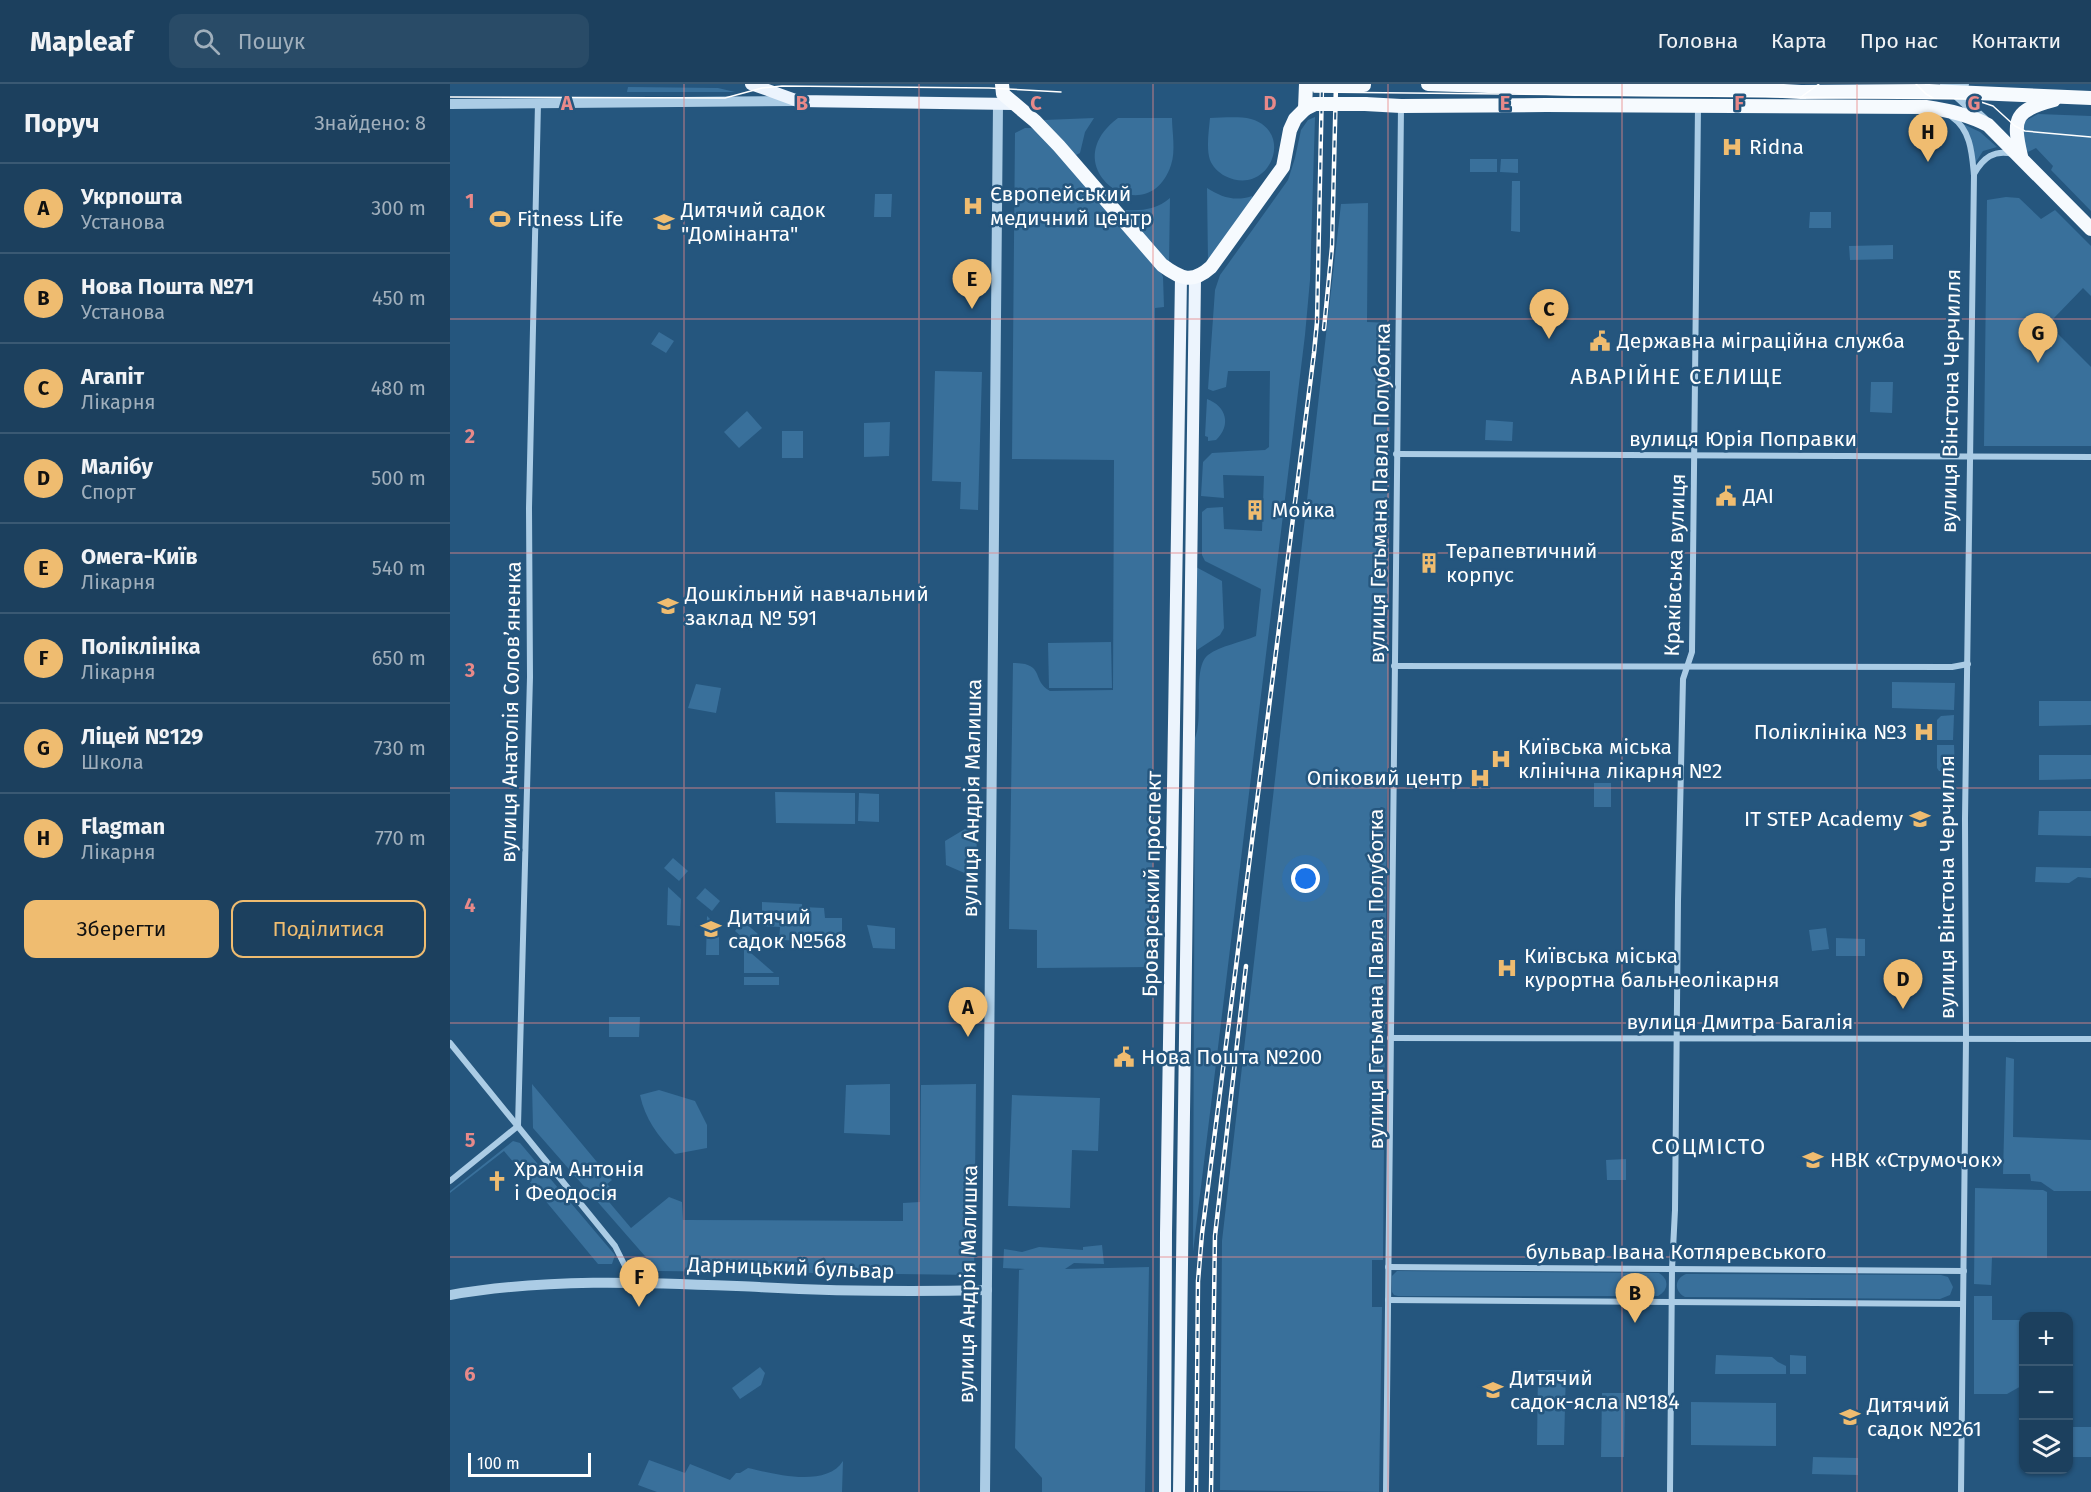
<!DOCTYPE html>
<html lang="uk">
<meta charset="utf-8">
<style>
:root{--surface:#1c405e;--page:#294b67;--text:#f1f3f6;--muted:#a0afbc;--line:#3a5973;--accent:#efbc70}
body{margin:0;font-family:"Fira Sans",sans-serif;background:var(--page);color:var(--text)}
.controls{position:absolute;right:18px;bottom:18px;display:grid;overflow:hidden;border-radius:12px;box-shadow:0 2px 4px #0004}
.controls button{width:54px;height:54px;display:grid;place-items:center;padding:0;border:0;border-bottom:2px solid var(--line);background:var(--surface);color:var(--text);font:30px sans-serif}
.scale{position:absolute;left:18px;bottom:15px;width:123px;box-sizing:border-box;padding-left:6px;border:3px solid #fff;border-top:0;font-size:16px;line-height:21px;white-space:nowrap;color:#fff;-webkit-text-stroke:4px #25567e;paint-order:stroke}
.you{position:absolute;left:856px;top:795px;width:21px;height:21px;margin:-15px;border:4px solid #fff;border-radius:50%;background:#1a73e8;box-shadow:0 0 0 9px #1a73e833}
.badge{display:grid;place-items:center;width:39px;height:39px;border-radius:50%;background:var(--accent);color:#111;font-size:20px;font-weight:700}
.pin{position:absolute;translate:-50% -50px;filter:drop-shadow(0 2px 3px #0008)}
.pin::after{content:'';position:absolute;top:32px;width:21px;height:18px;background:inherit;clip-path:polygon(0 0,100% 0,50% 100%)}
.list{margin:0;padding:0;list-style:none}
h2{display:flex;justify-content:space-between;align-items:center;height:78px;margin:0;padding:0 24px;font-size:26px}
h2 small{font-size:20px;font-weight:400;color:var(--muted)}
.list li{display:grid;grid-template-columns:39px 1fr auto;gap:18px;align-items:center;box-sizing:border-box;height:90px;padding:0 24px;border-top:2px solid var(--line)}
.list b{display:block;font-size:22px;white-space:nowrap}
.list p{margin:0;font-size:20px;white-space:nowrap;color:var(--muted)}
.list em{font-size:20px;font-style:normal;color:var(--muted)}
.actions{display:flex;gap:12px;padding:18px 24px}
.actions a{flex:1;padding:14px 0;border:2px solid var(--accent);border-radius:12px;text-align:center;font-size:21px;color:var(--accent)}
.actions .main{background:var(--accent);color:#111}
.icon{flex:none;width:33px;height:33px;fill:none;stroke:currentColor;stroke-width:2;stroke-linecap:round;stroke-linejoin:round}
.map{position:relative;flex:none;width:1641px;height:1408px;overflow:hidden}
header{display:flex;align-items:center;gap:36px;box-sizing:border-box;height:84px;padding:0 30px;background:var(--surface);border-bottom:2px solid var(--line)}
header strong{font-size:28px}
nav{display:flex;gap:33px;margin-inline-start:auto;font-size:21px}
.search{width:420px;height:54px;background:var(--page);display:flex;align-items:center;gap:15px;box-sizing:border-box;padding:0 21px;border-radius:12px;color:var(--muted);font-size:22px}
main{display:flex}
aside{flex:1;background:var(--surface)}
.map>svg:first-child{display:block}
.green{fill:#39709b}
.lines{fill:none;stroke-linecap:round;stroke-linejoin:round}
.minor{stroke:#abcce5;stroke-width:6}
.tertiary{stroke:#abcce5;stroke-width:10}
.primary{stroke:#ecf4fd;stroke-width:12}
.trunk{stroke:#f6fafe;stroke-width:14}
.tram{stroke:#fff;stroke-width:1.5}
.rail-casing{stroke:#fff;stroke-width:4.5}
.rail{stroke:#25567e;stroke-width:2;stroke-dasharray:7;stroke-linecap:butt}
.trunk-bridge{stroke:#f6fafe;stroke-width:14}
.grid{fill:none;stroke:#e88989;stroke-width:1.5;stroke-opacity:0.55}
.labels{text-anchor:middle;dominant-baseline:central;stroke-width:5;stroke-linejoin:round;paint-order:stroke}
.poi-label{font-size:21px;fill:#fff;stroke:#25567e;text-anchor:start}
.street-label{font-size:21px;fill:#fff;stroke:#25567e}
.neighbourhood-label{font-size:22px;letter-spacing:1.5px;fill:#fff;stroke:#25567e}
.grid-label{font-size:20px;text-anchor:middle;font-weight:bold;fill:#e88989;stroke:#25567e;stroke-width:5;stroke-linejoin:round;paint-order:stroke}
</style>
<header>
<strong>Mapleaf</strong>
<div class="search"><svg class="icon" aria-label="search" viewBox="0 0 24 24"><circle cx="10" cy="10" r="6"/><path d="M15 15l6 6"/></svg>Пошук</div>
<nav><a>Головна</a><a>Карта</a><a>Про нас</a><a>Контакти</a></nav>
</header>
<main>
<aside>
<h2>Поруч<small>Знайдено: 8</small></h2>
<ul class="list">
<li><span class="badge">A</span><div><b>Укрпошта</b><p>Установа</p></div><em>300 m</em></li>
<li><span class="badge">B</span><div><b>Нова Пошта №71</b><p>Установа</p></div><em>450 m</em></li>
<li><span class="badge">C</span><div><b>Агапіт</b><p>Лікарня</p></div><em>480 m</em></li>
<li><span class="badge">D</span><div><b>Малібу</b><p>Спорт</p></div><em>500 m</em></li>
<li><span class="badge">E</span><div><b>Омега-Київ</b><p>Лікарня</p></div><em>540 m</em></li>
<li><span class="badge">F</span><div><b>Поліклініка</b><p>Лікарня</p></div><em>650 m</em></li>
<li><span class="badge">G</span><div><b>Ліцей №129</b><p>Школа</p></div><em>730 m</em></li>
<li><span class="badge">H</span><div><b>Flagman</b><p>Лікарня</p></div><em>770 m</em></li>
</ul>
<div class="actions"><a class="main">Зберегти</a><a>Поділитися</a></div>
</aside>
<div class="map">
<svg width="1641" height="1408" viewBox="0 0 1641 1408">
<rect width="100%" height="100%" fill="#25567e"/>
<g class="green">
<polygon points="178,3 268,4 285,8 177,8"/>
<path d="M1588,30L1641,32V127L1601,86L1603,82L1586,64L1578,68C1570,57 1572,49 1575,37Z"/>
<path d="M865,33L860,196L855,251L743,1168L745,654C754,633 742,584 758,571C770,562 792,558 806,552L811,505L755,477L752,471V428L757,424L773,423L774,445L812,447L814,392L773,391L774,414L751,412L753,378L762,369L815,366L819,363L820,287H778L776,303L763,307L758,305L765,206L770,191L778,180L838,96L845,74L851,46L858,36Z"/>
<polygon points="644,34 635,48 630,69 626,71 594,36"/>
<path d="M668,34H722C722,48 726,67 721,81C698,151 601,84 668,34Z"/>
<path d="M760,34C772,34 788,32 801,35C846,48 819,114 775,92C769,89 762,82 760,76C756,64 759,46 760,34Z"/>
<path d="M1511,39L1530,48L1547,63L1533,67L1524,81C1524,63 1521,53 1511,39Z"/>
<path d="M575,44H581L590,48L710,186L713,193L714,223L705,224L702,883L587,884V846L559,845L563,579C596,579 581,597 600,607L663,606L664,376L562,375L565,49Z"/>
<rect x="1020" y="75" width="27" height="13"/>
<polygon points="1051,75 1068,75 1068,89 1050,88"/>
<polygon points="1062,97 1070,97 1070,148 1061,147"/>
<path d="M757,104C771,113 785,118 802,112L804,116L758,177Z"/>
<polygon points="425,110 442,110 441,133 424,133"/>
<polygon points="1556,113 1569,114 1591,135 1605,126 1641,162 1641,212 1633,204 1604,234 1602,238 1604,246 1641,283 1641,362 1534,362 1537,116"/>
<path d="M720,114L719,178H715L675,131L676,126C693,127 707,125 720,114Z"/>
<polygon points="918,119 917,238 941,239 933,1176 922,1176 922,1223 932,1223 929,1408 770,1406 772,1157 891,120"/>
<polygon points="1360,128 1381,128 1381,144 1359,144"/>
<polygon points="1443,161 1443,175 1400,176 1399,162"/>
<polygon points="209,248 224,257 216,269 201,260"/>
<polygon points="485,287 532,288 528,426 510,425 511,398 482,397"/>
<polygon points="1421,298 1443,298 1442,329 1420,328"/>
<path d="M757,315C776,322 782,341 766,356L758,357V353L755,352Z"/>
<polygon points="297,327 312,344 289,364 274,348"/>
<polygon points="1036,336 1063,338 1062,357 1035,356"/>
<polygon points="440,338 439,372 414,373 414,339"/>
<rect x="332" y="347" width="21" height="27"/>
<polygon points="746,483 772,497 774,544 770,551 747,566"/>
<polygon points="661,558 662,604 599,604 598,559"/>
<polygon points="1442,598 1505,599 1504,626 1442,624"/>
<polygon points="246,600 271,604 266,629 238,624"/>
<polygon points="1589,617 1641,617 1641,641 1589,642"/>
<polygon points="1504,631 1503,656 1487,656 1487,636 1491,632"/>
<polygon points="1487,661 1504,661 1505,687 1489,687 1487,684"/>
<polygon points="1589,671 1641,671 1641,695 1589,696"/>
<rect x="1144" y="699" width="17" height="24"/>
<polygon points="325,708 405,709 405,740 326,739"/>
<polygon points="409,709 429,710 429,738 408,737"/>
<polygon points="1589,727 1641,727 1641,752 1588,751"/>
<polygon points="520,742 527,742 526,794 496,781 495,757"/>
<polygon points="223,774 238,787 229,797 214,784"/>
<polygon points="1586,783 1641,784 1641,794 1628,793 1619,799 1585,798"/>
<polygon points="218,803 231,815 230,842 217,841"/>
<polygon points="255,804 270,817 262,827 246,814"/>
<polygon points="312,818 352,820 352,823 374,824 375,834 392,834 392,858 329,856 330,843 312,842"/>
<polygon points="257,832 269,844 269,871 256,871"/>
<polygon points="293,837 308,850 300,860 285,847"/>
<polygon points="417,841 445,844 445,865 423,864"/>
<polygon points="1376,844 1379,865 1362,867 1359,846"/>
<polygon points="1386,854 1415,855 1415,872 1386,872"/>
<polygon points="294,863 324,889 294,889"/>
<rect x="294" y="893" width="35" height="8"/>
<polygon points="159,933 190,933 189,953 159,953"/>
<polygon points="1556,973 1564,975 1563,1053 1641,1056 1641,1107 1604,1107 1591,1098 1581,1097 1580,1090 1553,1090"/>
<polygon points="82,1000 162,1096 157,1100 162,1105 154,1112 181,1144 219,1113 232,1118 233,1136 453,1137 453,1119 470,1118 471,1001 526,1000 524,1191 208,1187 83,1044"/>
<polygon points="440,1000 440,1051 394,1049 396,1001"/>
<path d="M209,1006L245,1017L257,1041V1064L225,1070C208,1052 195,1035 190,1011Z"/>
<polygon points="562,1011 650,1014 648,1067 622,1066 620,1124 558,1122"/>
<polygon points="63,1057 70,1059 165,1171 162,1180 148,1180 54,1067 0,1109 0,1107"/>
<polygon points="1176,1075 1176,1096 1157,1096 1156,1076"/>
<polygon points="1525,1104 1593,1106 1597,1108 1597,1174 1542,1173 1541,1201 1524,1200"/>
<polygon points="652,1161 654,1180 624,1179 615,1185 699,1183 695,1408 592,1408 592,1394 565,1364 569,1186 575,1185 553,1184 554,1165 572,1168 589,1163 633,1166 633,1163"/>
<path d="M947,1187L1209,1189C1219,1195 1219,1206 1208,1212H948L944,1211L942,1208V1192Z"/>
<path d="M1236,1190L1491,1191L1498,1193L1503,1203L1500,1211L1490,1215L1235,1213C1224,1207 1224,1195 1236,1190Z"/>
<polygon points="1524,1212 1542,1212 1542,1236 1573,1236 1573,1301 1557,1310 1524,1310"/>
<polygon points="1266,1271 1322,1273 1328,1278 1336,1282 1336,1290 1265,1290"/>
<polygon points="1340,1271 1356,1272 1356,1290 1340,1290"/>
<polygon points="310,1283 315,1289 311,1301 290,1315 282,1304"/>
<polygon points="1088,1286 1116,1286 1114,1361 1087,1361"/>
<polygon points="1152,1309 1175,1309 1174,1373 1151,1373"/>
<polygon points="1241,1318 1326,1319 1326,1362 1241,1361"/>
<rect x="1619" y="1343" width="22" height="30"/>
<polygon points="1363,1373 1408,1374 1408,1391 1362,1390"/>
<path d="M199,1376L235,1389L240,1380L280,1396L286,1389H290L298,1384C324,1390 376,1404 393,1377L392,1408H207L188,1401Z"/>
</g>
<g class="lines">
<g class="minor">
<path d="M1502,33C1521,46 1522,70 1524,91L1515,735L1516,955L1511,1408"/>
<path d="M1524,90C1533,74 1544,65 1563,70"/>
<polyline points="946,370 1641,373"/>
<polyline points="944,582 1502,583 1518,580"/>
<polyline points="940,954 1641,955"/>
<polyline points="0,959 165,1162 176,1184 176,1200"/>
<polyline points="68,1042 80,593 79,424 88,19"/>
<polyline points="0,1097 68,1042"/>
<polyline points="938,1183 1514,1187"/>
<polyline points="938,1216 1513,1220"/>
<polyline points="936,1408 951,23"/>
<polyline points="1220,1408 1222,1185 1225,1126 1228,817 1233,595 1242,568 1248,22"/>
</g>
<g class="tertiary">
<polyline points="1495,0 1534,36"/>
<polyline points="1502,0 1514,0"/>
<polyline points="0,20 345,17"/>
<path d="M0,1211C102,1193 207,1199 309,1203C385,1207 461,1208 537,1206"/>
<polyline points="535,1408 548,20"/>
</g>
<g class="primary">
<polyline points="301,0 348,17 563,20"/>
<polyline points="715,1408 716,1149 731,193"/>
<polyline points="729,1408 745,194"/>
</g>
<g class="trunk">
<path d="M552,0L553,10L585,37L609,62L712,181C731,195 742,200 761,183L833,83L840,46L845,35L855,25L865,20"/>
<polyline points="978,0 1125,5 1316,6 1351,8 1479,7 1641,14"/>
<path d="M915,20L951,22L1096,21L1476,23C1498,26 1519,31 1538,41L1641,145"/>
<polyline points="855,25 856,0"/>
<path d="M1571,72C1562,34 1565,26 1604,16"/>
</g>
<g class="tram">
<polyline points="1466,0 1476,10 1483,14"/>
<polyline points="864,8 1522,15 1543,22 1565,42 1575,47 1641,53"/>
<polyline points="0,13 275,14 312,4 332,2 539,4 611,8"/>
<polyline points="1351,13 1369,0"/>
</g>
<g class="rail-casing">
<g id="rail">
<polyline points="874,245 882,163 886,0"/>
<polyline points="746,1408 748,1197 752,1150 864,269 867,238 872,0"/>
<polyline points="761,1408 765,1152 796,882"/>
</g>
</g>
<use href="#rail" class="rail"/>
<g class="trunk-bridge">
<polyline points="865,1 914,1"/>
<polyline points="865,20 915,20"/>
</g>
</g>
<path class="grid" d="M234,0V1408M469,0V1408M703,0V1408M938,0V1408M1172,0V1408M1407,0V1408M0,235H1641M0,469H1641M0,704H1641M0,939H1641M0,1173H1641"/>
<defs>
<g id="hospital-bare" transform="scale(1.62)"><path d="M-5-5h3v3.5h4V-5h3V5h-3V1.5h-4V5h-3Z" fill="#efbc70" stroke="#25567e" stroke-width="2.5" paint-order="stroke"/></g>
<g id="stadium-bare" transform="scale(1.62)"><path d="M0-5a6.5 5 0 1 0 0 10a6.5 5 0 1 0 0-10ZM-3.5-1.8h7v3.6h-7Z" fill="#efbc70" stroke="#25567e" stroke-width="2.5" paint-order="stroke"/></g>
<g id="school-bare" transform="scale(1.62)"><path d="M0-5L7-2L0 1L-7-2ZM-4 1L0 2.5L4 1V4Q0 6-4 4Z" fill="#efbc70" stroke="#25567e" stroke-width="2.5" paint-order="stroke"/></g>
<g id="civic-bare" transform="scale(1.62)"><path d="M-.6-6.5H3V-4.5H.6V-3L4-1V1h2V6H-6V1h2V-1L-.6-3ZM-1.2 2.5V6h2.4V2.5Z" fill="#efbc70" stroke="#25567e" stroke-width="2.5" paint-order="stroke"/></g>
<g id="building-bare" transform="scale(1.62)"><path d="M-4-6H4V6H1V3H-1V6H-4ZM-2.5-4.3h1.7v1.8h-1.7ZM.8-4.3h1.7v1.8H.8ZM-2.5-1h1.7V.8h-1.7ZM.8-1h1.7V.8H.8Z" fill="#efbc70" stroke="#25567e" stroke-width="2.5" paint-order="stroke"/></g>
<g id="church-bare" transform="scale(1.62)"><path d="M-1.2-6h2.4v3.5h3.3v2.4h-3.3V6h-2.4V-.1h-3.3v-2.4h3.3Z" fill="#efbc70" stroke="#25567e" stroke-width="2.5" paint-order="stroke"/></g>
</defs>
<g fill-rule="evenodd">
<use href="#hospital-bare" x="1282" y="63"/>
<use href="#hospital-bare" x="523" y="122"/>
<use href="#stadium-bare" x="50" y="135"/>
<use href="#school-bare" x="214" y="138"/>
<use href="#civic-bare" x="1150" y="257"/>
<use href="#civic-bare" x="1276" y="412"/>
<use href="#building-bare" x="805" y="426"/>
<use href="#building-bare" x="979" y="479"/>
<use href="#school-bare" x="218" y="522"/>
<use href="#hospital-bare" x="1474" y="648"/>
<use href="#hospital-bare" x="1051" y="675"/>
<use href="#hospital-bare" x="1030" y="694"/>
<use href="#school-bare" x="1470" y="735"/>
<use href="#school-bare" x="261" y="845"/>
<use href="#hospital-bare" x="1057" y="884"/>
<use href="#civic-bare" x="674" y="973"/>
<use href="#school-bare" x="1363" y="1076"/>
<use href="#church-bare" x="47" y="1097"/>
<use href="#school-bare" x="1043" y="1306"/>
<use href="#school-bare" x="1400" y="1333"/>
</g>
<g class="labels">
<g class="poi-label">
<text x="1299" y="63">Ridna</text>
<text x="540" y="110">Європейський<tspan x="540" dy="24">медичний центр</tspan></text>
<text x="231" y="126">Дитячий садок<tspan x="231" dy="24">"Домінанта"</tspan></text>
<text x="67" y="135">Fitness Life</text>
<text x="1167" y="257">Державна міграційна служба</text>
<text x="1293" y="412">ДАІ</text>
<text x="822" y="426">Мойка</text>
<text x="996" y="467">Терапевтичний<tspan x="996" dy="24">корпус</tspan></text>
<text x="235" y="510">Дошкільний навчальний<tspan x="235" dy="24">заклад № 591</tspan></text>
<text x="1457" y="648" text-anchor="end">Поліклініка №3</text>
<text x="1068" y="663">Київська міська<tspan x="1068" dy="24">клінічна лікарня №2</tspan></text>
<text x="1013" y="694" text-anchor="end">Опіковий центр</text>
<text x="1453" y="735" text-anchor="end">IT STEP Academy</text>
<text x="278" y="833">Дитячий<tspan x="278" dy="24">садок №568</tspan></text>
<text x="1074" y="872">Київська міська<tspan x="1074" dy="24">курортна бальнеолікарня</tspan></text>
<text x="691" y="973">Нова Пошта №200</text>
<text x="1380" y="1076">НВК «Струмочок»</text>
<text x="64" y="1085">Храм Антонія<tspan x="64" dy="24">і Феодосія</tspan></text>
<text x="1060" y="1294">Дитячий<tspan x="1060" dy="24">садок-ясла №184</tspan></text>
<text x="1417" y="1321">Дитячий<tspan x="1417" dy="24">садок №261</tspan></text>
</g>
<g class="street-label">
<text transform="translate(1501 317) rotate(-89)">вулиця Вінстона Черчилля</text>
<text x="1293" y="355">вулиця Юрія Поправки</text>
<text transform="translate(930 409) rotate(-89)">вулиця Гетьмана Павла Полуботка</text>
<text transform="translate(1225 481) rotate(-88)">Краківська вулиця</text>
<text transform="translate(61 628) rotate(-89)">вулиця Анатолія Соловʼяненка</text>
<text transform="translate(522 714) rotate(-89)">вулиця Андрія Малишка</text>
<text transform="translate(702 800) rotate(-89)">Броварський проспект</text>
<text transform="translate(1497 803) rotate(-90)">вулиця Вінстона Черчилля</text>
<text transform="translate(926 895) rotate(-90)">вулиця Гетьмана Павла Полуботка</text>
<text x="1290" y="938">вулиця Дмитра Багалія</text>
<text x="1226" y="1168">бульвар Івана Котляревського</text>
<text transform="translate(341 1184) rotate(2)">Дарницький бульвар</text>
<text transform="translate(518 1200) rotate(-89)">вулиця Андрія Малишка</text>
</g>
<g class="neighbourhood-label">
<text x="1227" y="292">АВАРІЙНЕ СЕЛИЩЕ</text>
<text x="1259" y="1062">СОЦМІСТО</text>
</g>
</g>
<g class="grid-label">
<text x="117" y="26">A</text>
<text x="352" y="26">B</text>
<text x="586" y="26">C</text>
<text x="820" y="26">D</text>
<text x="1055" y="26">E</text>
<text x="1289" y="26">F</text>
<text x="1524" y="26">G</text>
<text x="20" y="124">1</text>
<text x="20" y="359">2</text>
<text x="20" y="593">3</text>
<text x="20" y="828">4</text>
<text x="20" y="1063">5</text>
<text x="20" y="1297">6</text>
</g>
</svg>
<div class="controls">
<button>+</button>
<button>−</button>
<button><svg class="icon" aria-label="layers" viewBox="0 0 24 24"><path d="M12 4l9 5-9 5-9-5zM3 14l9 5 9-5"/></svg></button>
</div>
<div class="scale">100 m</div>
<div class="you"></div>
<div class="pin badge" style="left:518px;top:953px">A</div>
<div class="pin badge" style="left:1185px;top:1239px">B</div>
<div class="pin badge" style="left:1099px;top:255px">C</div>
<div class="pin badge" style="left:1453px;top:925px">D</div>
<div class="pin badge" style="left:522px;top:225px">E</div>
<div class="pin badge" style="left:189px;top:1223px">F</div>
<div class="pin badge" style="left:1588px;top:279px">G</div>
<div class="pin badge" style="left:1478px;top:78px">H</div>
</div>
</main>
